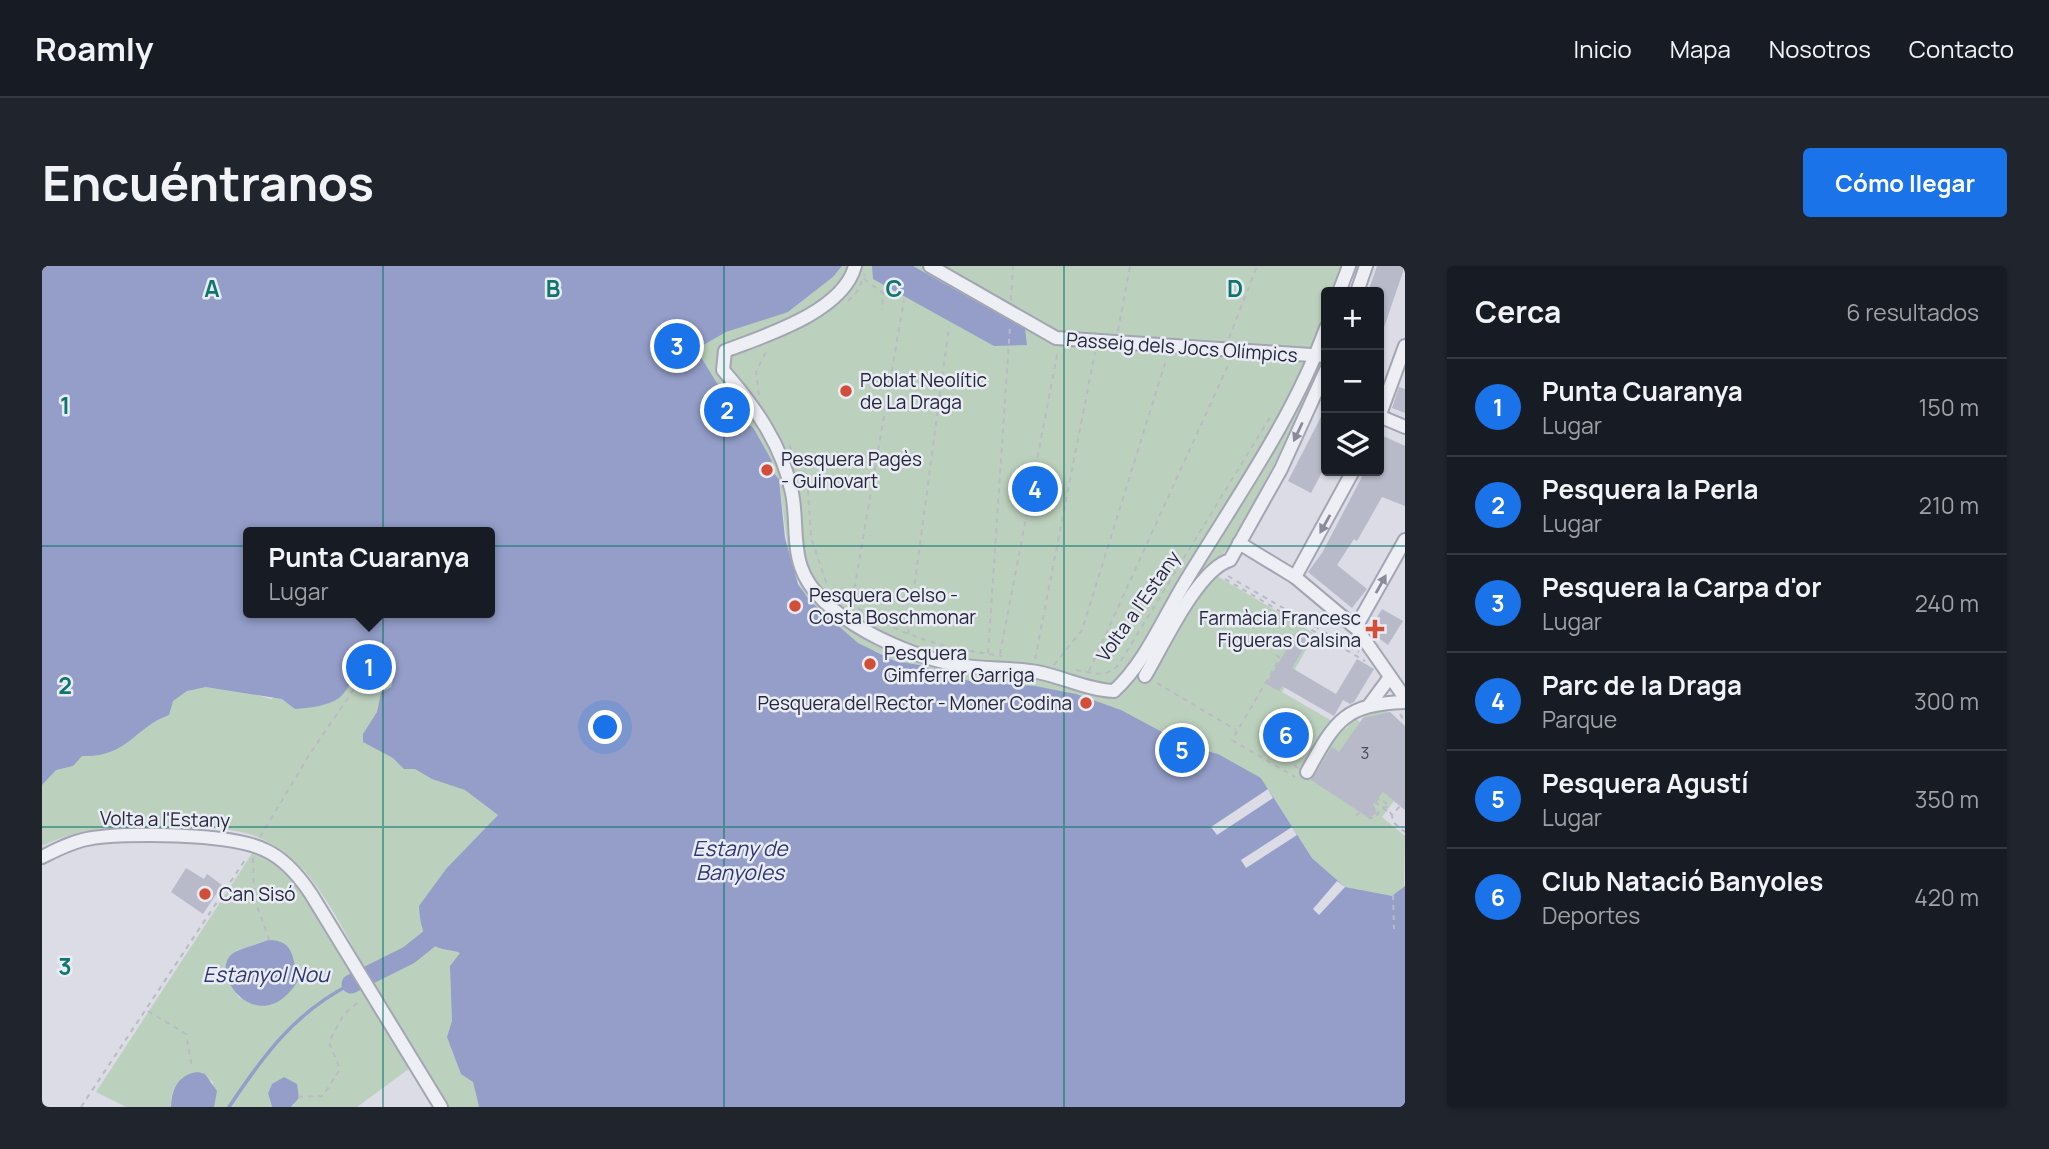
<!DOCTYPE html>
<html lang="es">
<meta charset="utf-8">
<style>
:root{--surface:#171b24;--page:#20242c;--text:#f1f3f6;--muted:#9ea1a6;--line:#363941;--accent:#1a73e8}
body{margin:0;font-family:Manrope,sans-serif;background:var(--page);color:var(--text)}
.controls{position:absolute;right:21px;top:21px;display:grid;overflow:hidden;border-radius:7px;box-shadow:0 2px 5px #0004}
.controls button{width:63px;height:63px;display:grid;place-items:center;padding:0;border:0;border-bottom:2px solid var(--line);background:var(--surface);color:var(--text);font:35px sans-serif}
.you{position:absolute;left:564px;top:462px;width:24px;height:24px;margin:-18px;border:5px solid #fff;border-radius:50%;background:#1a73e8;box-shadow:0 0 0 10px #1a73e833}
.badge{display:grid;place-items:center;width:46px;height:46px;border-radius:50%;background:var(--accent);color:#fff;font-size:23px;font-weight:700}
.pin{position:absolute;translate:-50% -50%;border:4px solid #fff;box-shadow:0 2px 7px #0006}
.popup{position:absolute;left:201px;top:261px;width:252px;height:91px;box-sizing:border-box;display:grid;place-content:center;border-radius:7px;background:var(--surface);filter:drop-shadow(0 2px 5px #0005);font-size:23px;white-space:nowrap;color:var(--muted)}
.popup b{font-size:26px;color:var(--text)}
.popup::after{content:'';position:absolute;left:50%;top:100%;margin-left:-14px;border:14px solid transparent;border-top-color:var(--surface)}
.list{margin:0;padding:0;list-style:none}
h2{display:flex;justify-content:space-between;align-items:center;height:91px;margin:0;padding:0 28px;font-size:30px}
h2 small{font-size:23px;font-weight:400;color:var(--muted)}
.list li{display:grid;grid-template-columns:46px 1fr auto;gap:21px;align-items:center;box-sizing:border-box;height:98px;padding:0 28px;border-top:2px solid var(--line)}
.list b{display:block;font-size:26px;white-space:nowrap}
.list p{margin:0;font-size:23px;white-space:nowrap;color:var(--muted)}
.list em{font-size:23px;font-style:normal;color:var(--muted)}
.icon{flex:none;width:38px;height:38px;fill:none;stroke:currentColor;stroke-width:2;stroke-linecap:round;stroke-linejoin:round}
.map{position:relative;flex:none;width:1363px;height:841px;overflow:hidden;border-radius:7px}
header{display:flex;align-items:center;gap:42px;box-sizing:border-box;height:98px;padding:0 35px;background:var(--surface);border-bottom:2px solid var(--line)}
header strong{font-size:33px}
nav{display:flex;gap:38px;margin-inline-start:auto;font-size:24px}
.intro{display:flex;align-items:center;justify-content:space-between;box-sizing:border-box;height:168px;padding:0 42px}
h1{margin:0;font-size:49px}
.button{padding:18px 32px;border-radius:7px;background:var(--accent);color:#fff;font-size:24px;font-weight:700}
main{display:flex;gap:42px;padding:0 42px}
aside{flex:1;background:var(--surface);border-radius:7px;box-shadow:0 2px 5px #0004}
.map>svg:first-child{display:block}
.green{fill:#bcd1bd;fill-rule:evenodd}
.water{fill:#949ec9;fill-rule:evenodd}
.pier{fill:#dbdce6}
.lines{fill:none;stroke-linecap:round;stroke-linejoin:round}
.stream{stroke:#949ec9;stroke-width:3.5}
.river{stroke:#949ec9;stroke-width:19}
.building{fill:#b8bac9}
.minor-casing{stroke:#a4a5b3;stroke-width:16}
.path{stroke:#babac5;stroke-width:2;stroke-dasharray:5 5;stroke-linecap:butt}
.minor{stroke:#eeeef5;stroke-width:12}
.oneway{fill:#8a8a99}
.grid{fill:none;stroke:#0f766e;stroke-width:2;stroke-opacity:0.55}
.poi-dot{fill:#d34e38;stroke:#eaecf4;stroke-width:2.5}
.labels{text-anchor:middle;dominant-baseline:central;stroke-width:5;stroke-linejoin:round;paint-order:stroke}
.number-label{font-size:16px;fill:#4a4b60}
.street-label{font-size:19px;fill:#25263d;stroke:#eaecf4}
.poi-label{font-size:19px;fill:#25263d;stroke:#eaecf4;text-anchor:start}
.water-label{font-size:21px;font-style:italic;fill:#2d3872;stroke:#eaecf4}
.grid-label{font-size:23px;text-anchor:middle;font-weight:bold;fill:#0f766e;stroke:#eaecf4;stroke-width:5;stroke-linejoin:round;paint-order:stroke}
</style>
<header>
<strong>Roamly</strong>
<nav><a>Inicio</a><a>Mapa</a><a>Nosotros</a><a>Contacto</a></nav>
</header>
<div class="intro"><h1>Encuéntranos</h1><a class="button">Cómo llegar</a></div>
<main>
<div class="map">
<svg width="1363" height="841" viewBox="0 0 1363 841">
<rect width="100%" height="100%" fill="#dbdce6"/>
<g class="green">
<polygon points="800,0 1314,0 1306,26 1284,26 1284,87 1268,126 1214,235 1190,276 1170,302 1175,310 1273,368 1240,426 1304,463 1312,452 1318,456 1326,444 1333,447 1339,440 1363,460 1363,544 1352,535 1340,551 1363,570 1362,623 1350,630 1338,630 1303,621 1270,592 1219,512 1145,484 939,419 864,401 832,384 827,391 772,355 747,291 737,213 725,200 717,171 689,140 659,91 639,85 641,79 668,63 746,46 791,11"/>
<path d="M338,389L458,544L429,678L425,809L431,816L437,841H407C380,795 352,750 324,704C296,657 273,597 220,573C190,559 152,562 120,562C77,562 39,561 0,580V511L104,444L168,415L229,433L311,395Z"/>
<path d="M211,586L230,595L263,628L368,802L315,841H249L253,838L230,818L226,827L230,841H172L171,816L156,806C138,814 128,820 129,841H84L54,826ZM226,674L198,733L186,715L194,685Z"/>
</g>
<g class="water">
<path d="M0,0H800L791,11L746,46L684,66L656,82L641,79L639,85L659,91L689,140L712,163L730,195L725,200L737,213L743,272L756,318L768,335L816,377L853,395L877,399L931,416L993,420L1034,428L1079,444L1135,474L1145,483L1152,482L1176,488L1219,512L1270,592L1303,621L1350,630L1363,620V841H437L431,816L419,808L405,771L410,755L408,700L418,687C412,684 408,685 401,683C381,679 378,657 377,640L404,603L456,549L423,524L390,513L373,503H362L351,492L321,476V468L335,446L339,427L349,421L351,414L347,404L340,405V395C320,388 311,421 297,432C286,440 266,442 253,443L240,433L164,421L145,425L131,435L127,449C93,461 85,492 40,490L31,500L14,504L0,519ZM206,266H448V347H206Z"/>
<polygon points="830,0 871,0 983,63 985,79 952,80 831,13"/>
<polygon points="1228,446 1271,472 1259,491 1216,466"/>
<path d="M226,674C254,674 249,693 257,713C217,781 159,700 195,685C204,681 216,678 226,674Z"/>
<path d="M156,806L163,808L175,825L172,841H129C129,823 137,808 156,806Z"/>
<polygon points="242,811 255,818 257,832 249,841 230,841 226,827 230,818"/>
</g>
<g class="pier">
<polygon points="1226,523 1231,532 1175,569 1169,561"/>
<polygon points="1250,561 1255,569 1204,602 1199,594"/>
<polygon points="1295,615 1303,621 1277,649 1271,643"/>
</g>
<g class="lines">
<path class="stream" d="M187,841C221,790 253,746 309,718"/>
<polyline class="river" points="309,718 367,689 387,673"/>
</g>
<g class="building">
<polygon points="1335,0 1363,0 1338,73 1337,26 1326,26"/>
<polygon points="626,74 641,78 639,86 630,84"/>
<polygon points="1357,121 1363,123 1363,147 1350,142"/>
<polygon points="1284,141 1284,199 1269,227 1246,215"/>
<polygon points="1337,168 1363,180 1363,240 1340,231 1315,275 1312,273 1295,299 1325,323 1310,342 1266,306 1280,287 1323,205 1337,205"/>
<polygon points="1340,343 1361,355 1346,379 1327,365"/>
<polygon points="1256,364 1268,372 1250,402 1294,428 1315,393 1332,403 1312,436 1308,438 1301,434 1292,450 1240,420 1237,425 1224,418"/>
<polygon points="826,390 836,398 830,406 820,399"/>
<polygon points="872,403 881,406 878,415 869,412"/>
<polygon points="1042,430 1051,434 1047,445 1037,441"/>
<polygon points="1348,446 1363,460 1363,544 1341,526 1331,538 1335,547 1327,552 1269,514 1290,481 1297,486 1321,452"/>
<polygon points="144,602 162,613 165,608 180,619 161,648 129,626"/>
</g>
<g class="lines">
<g class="minor-casing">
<g id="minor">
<path d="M813,0C801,46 722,70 683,85L681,104C713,141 740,178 750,227C755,251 751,278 759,301C776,352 867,391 916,399C942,404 969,401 995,406C1021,411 1046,424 1072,425C1102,398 1121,353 1142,318C1192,235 1251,153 1284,62"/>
<polyline points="888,0 1014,72 1284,90"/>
<polyline points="1297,26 1307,0"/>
<polyline points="1315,26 1324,0"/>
<polyline points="1337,150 1363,161"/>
<polyline points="1337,151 1363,80"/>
<polyline points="1197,277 1253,311 1315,363 1363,432"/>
<polyline points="1253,311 1311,205"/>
<polyline points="1314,361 1363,274"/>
<path d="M1103,410C1121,380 1155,304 1188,294L1239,203L1284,104"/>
<polyline points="1328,438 1348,411"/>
<path d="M1265,506C1293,456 1301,438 1363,436"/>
<path d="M0,591C14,584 29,576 45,573C82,566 189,567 223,584C243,593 257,610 269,628L399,841"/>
</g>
</g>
<g class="path">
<polyline points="822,13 841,27 840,44"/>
<polyline points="969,34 971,0"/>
<polyline points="806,35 815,26 823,8"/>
<polyline points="1076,65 1088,0"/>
<polyline points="1187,72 1215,0"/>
<polyline points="717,129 714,106 726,82"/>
<polyline points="687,143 689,140"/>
<polyline points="747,179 765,211 769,271 785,319"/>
<polyline points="1186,310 1317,386"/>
<polyline points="1183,313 1323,395"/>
<path d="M791,326C851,367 888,380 960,390"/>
<polyline points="809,342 862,34"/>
<polyline points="866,368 907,60"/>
<polyline points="946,387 968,60"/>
<polyline points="958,388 1016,84"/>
<polyline points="1234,389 1238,392 1190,474 1253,511"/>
<polyline points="993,393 1053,86"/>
<polyline points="1012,399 1040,364 1125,91"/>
<path d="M1034,404C1051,407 1065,413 1077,398L1230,148"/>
<polyline points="1047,405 1188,95"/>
<polyline points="943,417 943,415"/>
<polyline points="1115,417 1194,464"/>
<polyline points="1358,448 1363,456"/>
<polyline points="1256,502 1253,500 1256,495"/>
<polyline points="1333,536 1350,549 1351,556 1363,566"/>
<polyline points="1334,536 1337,532 1348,540"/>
<polyline points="1314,550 1319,545"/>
<polyline points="1326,552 1333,552 1339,542 1344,541 1350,549 1358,540"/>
<polyline points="218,571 269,486 327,401"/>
<polyline points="211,592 212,632 229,679"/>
<polyline points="1351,629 1352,663"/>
<polyline points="106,745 144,768 150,801"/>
<polyline points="256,831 281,830 298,803 287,776 302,748 319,734"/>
<polyline points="39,841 205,591"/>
</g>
<use href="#minor" class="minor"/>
</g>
<defs><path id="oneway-solid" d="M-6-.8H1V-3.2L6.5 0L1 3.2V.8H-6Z" transform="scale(1.75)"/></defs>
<g class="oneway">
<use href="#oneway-solid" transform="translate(1256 166) rotate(115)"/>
<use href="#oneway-solid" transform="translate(1283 258) rotate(119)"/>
<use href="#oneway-solid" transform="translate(1339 318) rotate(-61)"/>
</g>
<path class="grid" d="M341,0V841M682,0V841M1022,0V841M0,280H1363M0,561H1363"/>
<g class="poi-dot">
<circle cx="804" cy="125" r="7"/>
<circle cx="725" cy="204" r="7"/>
<circle cx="753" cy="340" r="7"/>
<path d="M1329.5 352.5h7v7h7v7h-7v7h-7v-7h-7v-7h7z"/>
<circle cx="828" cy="398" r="7"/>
<circle cx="1044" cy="437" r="7"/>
<circle cx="163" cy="628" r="7"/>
</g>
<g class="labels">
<g class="number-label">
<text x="1323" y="487">3</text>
</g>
<g class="street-label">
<text transform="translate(1140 81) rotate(4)">Passeig dels Jocs Olímpics</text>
<text transform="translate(1096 340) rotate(-55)">Volta a l'Estany</text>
<text transform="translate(123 553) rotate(1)">Volta a l'Estany</text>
</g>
<g class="poi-label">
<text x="818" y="114">Poblat Neolític<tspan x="818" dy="22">de La Draga</tspan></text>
<text x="739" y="193">Pesquera Pagès<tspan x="739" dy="22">- Guinovart</tspan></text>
<text x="767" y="329">Pesquera Celso -<tspan x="767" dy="22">Costa Boschmonar</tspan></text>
<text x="1319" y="352" text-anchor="end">Farmàcia Francesc<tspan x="1319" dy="22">Figueras Calsina</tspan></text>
<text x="842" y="387">Pesquera<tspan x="842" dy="22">Gimferrer Garriga</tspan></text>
<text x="1030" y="437" text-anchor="end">Pesquera del Rector - Moner Codina</text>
<text x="177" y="628">Can Sisó</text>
</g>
<g class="water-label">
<text x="698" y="582">Estany de<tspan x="698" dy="24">Banyoles</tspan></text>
<text x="224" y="708">Estanyol Nou</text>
</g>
</g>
<g class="grid-label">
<text x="170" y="31">A</text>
<text x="511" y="31">B</text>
<text x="852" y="31">C</text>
<text x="1193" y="31">D</text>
<text x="23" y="148">1</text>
<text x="23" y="428">2</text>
<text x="23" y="709">3</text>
</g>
</svg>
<div class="controls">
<button>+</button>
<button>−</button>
<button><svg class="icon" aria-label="layers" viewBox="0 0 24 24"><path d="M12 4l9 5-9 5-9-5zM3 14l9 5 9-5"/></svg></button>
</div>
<div class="you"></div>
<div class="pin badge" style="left:327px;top:401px">1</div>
<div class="popup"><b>Punta Cuaranya</b>Lugar</div>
<div class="pin badge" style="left:685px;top:144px">2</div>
<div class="pin badge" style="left:635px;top:80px">3</div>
<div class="pin badge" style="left:993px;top:223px">4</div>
<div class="pin badge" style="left:1140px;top:484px">5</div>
<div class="pin badge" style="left:1244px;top:469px">6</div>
</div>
<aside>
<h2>Cerca<small>6 resultados</small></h2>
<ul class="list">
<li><span class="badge">1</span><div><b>Punta Cuaranya</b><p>Lugar</p></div><em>150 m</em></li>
<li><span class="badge">2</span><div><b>Pesquera la Perla</b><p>Lugar</p></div><em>210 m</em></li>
<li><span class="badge">3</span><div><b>Pesquera la Carpa d'or</b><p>Lugar</p></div><em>240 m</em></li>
<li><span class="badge">4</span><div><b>Parc de la Draga</b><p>Parque</p></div><em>300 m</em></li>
<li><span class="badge">5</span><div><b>Pesquera Agustí</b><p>Lugar</p></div><em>350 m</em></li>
<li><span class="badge">6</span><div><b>Club Natació Banyoles</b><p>Deportes</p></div><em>420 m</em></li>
</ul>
</aside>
</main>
